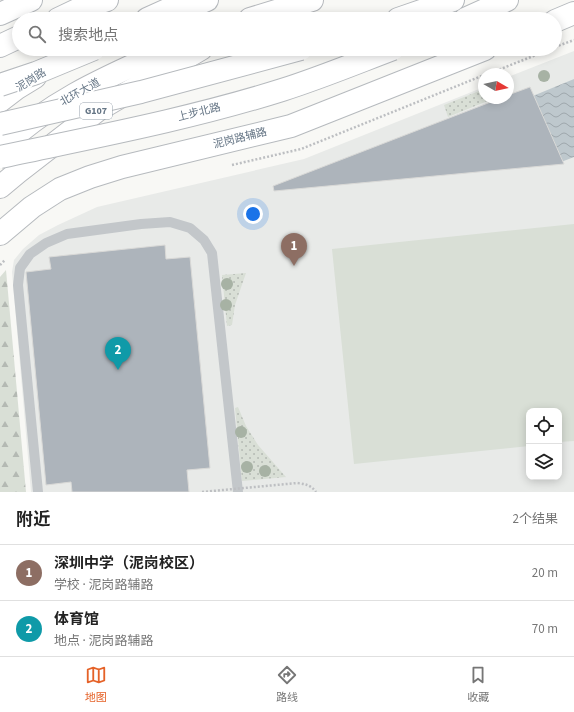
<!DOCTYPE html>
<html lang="zh">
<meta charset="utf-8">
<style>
:root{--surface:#fff;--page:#f6f6f6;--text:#222;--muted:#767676;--line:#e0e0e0;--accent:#e56228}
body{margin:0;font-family:"Source Sans 3","Noto Sans SC",sans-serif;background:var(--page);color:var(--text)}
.controls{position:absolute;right:12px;bottom:12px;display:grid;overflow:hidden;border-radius:8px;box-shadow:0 2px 10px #0003}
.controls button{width:36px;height:36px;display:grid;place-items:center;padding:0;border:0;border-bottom:1px solid var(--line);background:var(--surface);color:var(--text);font:20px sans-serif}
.compass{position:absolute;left:478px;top:68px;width:36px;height:36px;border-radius:50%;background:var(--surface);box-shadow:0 2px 10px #0003;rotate:99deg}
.you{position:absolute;left:253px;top:214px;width:14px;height:14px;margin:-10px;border:3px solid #fff;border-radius:50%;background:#1a73e8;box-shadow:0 0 0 6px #1a73e833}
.badge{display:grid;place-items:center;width:26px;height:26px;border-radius:50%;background:var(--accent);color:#fff;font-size:13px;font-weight:700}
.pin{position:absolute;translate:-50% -33px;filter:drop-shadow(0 1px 2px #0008)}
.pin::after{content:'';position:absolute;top:21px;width:14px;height:12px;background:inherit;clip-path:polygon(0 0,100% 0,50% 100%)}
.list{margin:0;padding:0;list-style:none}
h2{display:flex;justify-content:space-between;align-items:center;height:52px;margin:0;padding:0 16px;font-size:17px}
h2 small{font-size:13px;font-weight:400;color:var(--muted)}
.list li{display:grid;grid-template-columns:26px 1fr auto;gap:12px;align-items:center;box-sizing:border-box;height:56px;padding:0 16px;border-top:1px solid var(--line)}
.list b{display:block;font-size:15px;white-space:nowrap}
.list p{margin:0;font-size:13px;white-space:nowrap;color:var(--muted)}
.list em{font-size:13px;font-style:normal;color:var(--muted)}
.icon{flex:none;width:22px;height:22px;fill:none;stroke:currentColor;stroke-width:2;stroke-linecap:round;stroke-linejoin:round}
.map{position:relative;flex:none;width:574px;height:492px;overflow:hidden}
.search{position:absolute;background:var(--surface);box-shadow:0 2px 10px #0003;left:12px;right:12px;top:12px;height:44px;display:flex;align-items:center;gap:10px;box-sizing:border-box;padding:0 14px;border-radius:22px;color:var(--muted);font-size:15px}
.sheet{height:164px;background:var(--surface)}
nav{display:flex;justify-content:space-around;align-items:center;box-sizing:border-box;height:56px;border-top:1px solid var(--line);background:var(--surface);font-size:11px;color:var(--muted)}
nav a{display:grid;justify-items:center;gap:2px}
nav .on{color:var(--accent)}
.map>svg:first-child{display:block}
.built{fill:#e8eae8;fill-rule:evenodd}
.grass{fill:url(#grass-dots)}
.forest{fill:url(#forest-firs)}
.garden{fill:#d9dfd6}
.water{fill:url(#water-waves)}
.building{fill:#adb4bb;stroke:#d9d9d7}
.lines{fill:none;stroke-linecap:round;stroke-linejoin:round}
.primary-casing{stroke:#b6babe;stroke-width:24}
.trunk-casing{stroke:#b6b9bd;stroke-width:24}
.path{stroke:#bdbfc2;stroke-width:2.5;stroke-dasharray:2 2;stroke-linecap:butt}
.service{stroke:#c3c7ca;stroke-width:10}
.primary{stroke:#fff;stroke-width:22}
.trunk{stroke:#fff;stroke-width:22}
.primary-bridge-casing{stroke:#b6babe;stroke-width:24;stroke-linecap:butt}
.path-bridge{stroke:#bdbfc2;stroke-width:2.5;stroke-dasharray:2 2;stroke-linecap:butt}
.primary-bridge{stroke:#fff;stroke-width:22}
.tree{fill:#a7b2a4}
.labels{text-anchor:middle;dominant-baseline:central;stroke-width:4;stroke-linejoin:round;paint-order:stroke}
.shield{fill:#fff;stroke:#949faa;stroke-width:1}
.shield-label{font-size:10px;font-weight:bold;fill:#667686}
.street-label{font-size:11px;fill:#667686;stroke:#fff}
</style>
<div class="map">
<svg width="574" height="492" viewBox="0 0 574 492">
<defs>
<pattern id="grass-dots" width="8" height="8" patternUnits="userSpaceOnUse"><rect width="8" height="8" fill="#d9dfd6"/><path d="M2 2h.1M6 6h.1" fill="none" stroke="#b4b9b3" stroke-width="1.8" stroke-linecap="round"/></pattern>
<pattern id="forest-firs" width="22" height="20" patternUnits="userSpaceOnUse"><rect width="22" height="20" fill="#d9dfd6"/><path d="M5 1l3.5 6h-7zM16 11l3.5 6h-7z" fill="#b4b9b3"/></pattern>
<pattern id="water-waves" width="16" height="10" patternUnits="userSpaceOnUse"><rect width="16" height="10" fill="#bec8cd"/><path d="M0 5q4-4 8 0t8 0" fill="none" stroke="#9ea7ac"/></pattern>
</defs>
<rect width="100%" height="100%" fill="#f8f8f5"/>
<path class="built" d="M574,51V492H31L12,272L14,260L23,249L39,235L58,225L97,207L304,159L484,87V98H508V77ZM529,411H559V477H529Z"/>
<g class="grass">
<polygon points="484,89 484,98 495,98 448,117 444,105"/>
<polygon points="246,273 235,305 232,325 227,326 222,275"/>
<polygon points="238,407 246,426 258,445 286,477 242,481 235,408"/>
</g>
<polygon class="forest" points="6,270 26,492 0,492 0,277"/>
<polygon class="garden" points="574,224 574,441 559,442 559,411 529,411 529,446 354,464 332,249"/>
<polygon class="water" points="574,79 574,157 556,164 528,98"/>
<g class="building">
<polygon points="530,87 564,164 274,191 273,186 501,98 508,98 508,95"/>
<polygon points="165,245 166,259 190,257 210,468 187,470 189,492 72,492 71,482 46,485 26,272 51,269 49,257"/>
</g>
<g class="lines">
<g class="primary-casing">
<g id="primary">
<polyline points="0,14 31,0"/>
<polyline points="172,15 207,0"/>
<polyline points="58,19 77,10 107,0"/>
<polyline points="398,19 453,0"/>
<polyline points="465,19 507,0"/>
<polyline points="555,21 574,13"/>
<polyline points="0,46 19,37"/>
<polyline points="0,234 32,207 60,189 90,177 122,167 291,126 485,49"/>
</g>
</g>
<g class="trunk-casing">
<g id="trunk">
<polyline points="147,19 189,0"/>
<polyline points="250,19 312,0"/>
<polyline points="0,101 17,88 35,77"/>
<path d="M0,150C47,102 109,76 169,49"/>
<polyline points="0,187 18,172 98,110 201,49"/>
</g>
</g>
<g class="path">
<polyline points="555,47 574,40"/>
<polyline points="488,74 551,49"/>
<polyline points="232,165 301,149 484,75"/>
<polyline points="0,265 5,260"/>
</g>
<polyline class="service" points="38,492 18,285 20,268 30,254 46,243 67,234 141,224 170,222 190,228 204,240 212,253 238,492"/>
<use href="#primary" class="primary"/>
<use href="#trunk" class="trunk"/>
<g class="primary-bridge-casing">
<g id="primary-bridge">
<polyline points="0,85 36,73 94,49"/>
<polyline points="0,124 141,92 301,49"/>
<path d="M0,157C94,137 190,119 282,90C320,78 356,63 393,49"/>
</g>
</g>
<path class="path-bridge" d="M202,492L297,483C305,484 311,485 316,492"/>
<use href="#primary-bridge" class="primary-bridge"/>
</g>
<g class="tree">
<circle cx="544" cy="76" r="6"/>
<circle cx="227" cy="284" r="6"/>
<circle cx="226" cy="305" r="6"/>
<circle cx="241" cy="432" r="6"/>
<circle cx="247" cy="467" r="6"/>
<circle cx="265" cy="471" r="6"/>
</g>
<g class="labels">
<rect class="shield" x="80" y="103" width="32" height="16" rx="3"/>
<g class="shield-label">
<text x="96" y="111">G107</text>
</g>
<g class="street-label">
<text transform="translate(31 80) rotate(-32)">泥岗路</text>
<text transform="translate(80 92) rotate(-29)">北环大道</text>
<text transform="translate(199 112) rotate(-14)">上步北路</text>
<text transform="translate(240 138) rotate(-14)">泥岗路辅路</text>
</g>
</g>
</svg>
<div class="controls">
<button><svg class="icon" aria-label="locate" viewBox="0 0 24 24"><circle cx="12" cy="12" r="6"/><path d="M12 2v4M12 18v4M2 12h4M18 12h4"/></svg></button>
<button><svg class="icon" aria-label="layers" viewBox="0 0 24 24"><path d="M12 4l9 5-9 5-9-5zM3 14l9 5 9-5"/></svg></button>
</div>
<svg class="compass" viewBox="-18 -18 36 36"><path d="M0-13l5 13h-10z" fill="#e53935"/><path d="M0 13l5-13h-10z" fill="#767676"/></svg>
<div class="you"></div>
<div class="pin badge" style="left:294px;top:266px;background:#8d6e63">1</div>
<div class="pin badge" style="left:118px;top:370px;background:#0f9aa8">2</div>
<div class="search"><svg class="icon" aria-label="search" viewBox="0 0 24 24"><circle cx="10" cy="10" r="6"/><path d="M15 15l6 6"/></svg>搜索地点</div>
</div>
<section class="sheet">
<h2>附近<small>2个结果</small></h2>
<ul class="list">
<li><span class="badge" style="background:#8d6e63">1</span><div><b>深圳中学（泥岗校区）</b><p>学校 · 泥岗路辅路</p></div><em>20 m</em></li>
<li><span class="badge" style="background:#0f9aa8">2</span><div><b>体育馆</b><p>地点 · 泥岗路辅路</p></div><em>70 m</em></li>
</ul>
</section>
<nav>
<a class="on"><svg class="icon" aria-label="map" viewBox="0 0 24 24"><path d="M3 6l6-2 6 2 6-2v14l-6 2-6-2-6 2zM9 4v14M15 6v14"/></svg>地图</a>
<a><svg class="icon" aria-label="directions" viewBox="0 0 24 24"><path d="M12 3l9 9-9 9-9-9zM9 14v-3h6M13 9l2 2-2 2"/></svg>路线</a>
<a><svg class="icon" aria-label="saved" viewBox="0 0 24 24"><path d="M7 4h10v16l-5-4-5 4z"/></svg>收藏</a>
</nav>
